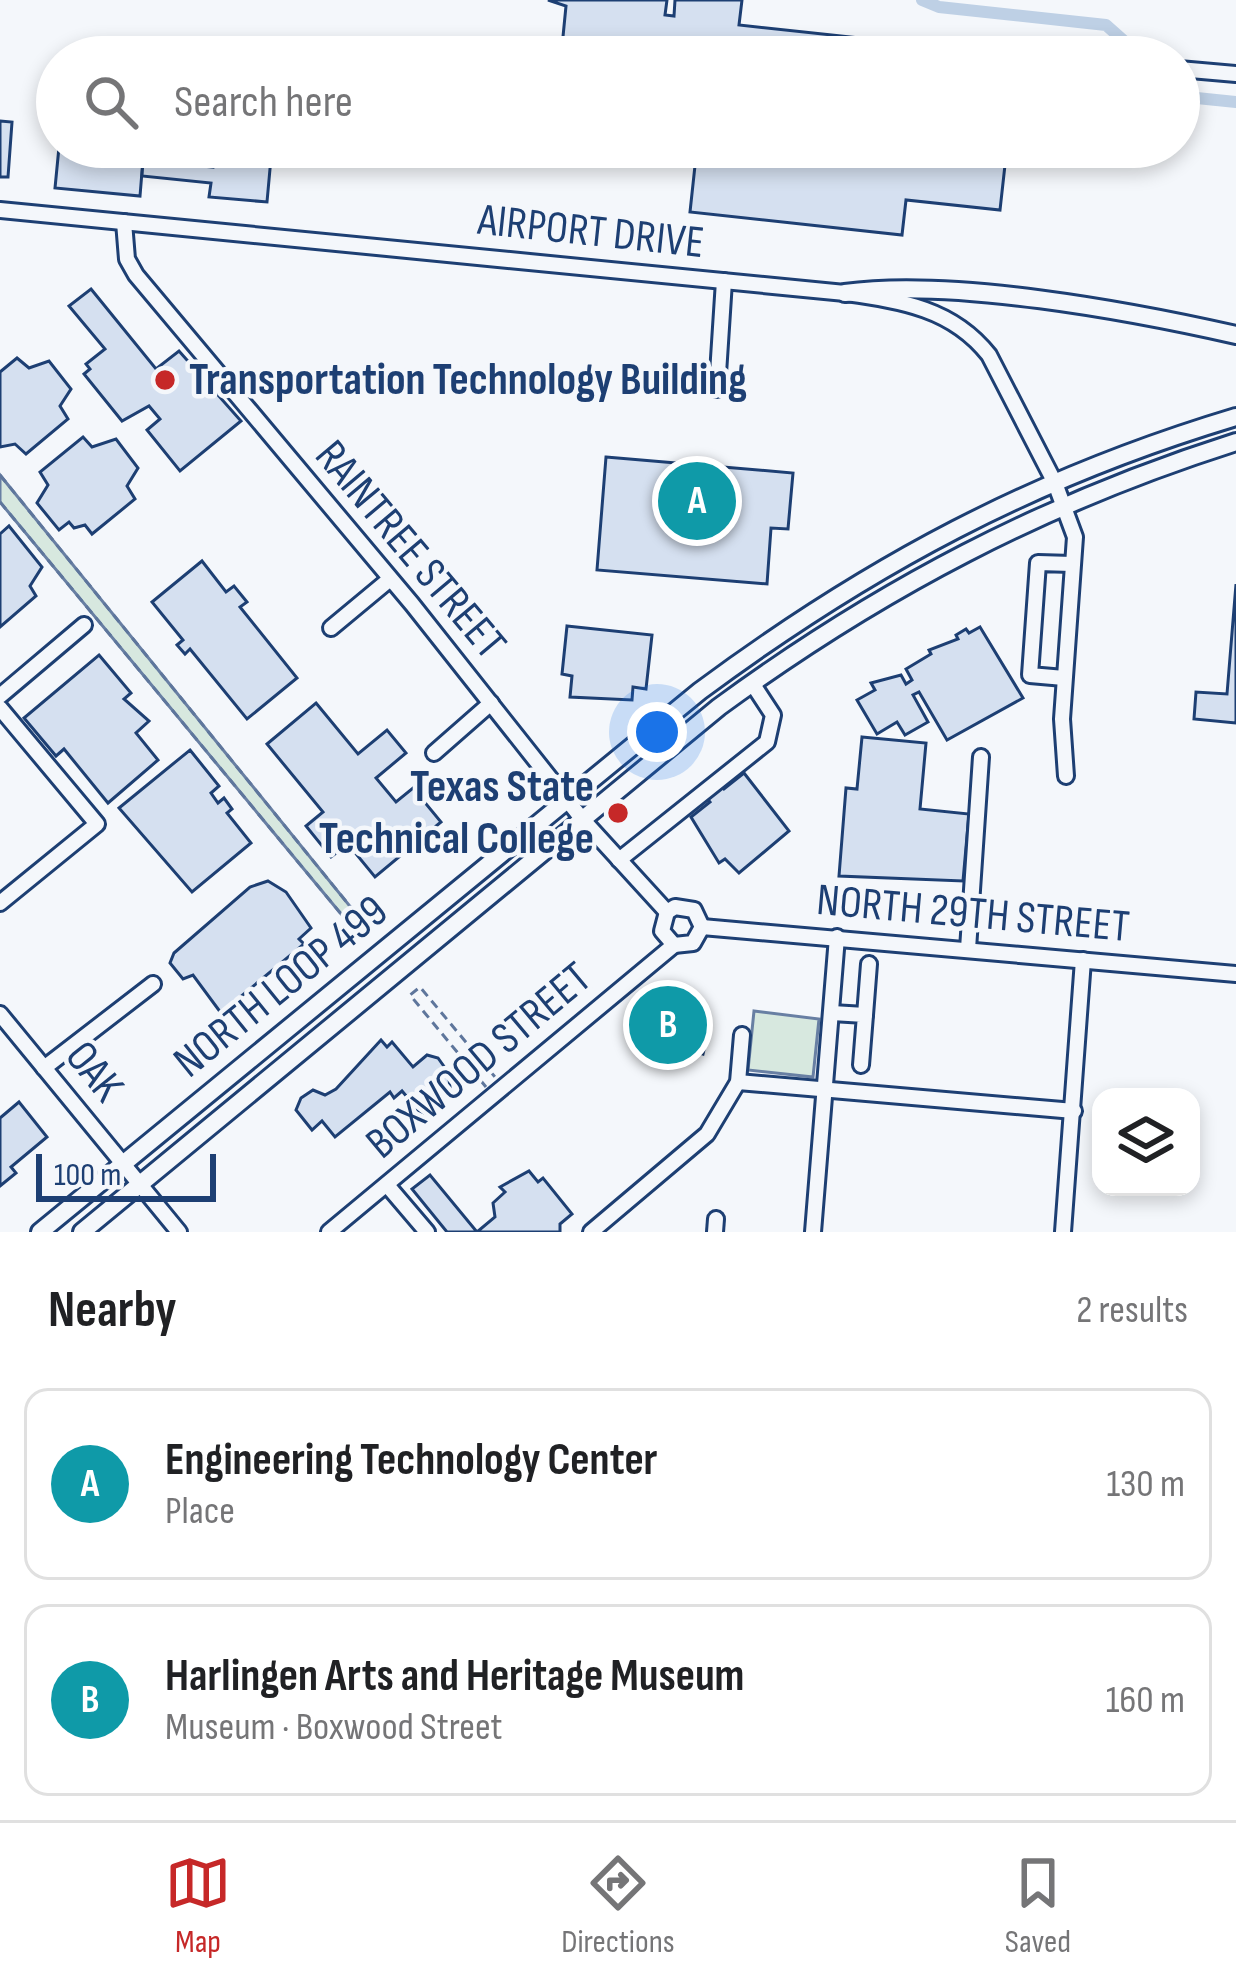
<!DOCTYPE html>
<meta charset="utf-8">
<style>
:root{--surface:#fff;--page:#f6f6f6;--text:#202124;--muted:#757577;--line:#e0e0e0;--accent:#c62828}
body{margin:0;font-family:"Sofia Sans Condensed",sans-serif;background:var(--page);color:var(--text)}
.controls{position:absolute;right:36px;bottom:36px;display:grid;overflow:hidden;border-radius:24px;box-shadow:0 6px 18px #0003}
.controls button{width:108px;height:108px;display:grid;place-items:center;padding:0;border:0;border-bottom:3px solid var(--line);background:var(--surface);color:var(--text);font:60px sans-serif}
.scale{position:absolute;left:36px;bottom:30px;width:180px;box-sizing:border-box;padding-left:12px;border:6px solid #1d3f73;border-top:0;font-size:33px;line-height:42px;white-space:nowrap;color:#1d3f73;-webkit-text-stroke:9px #f4f7fb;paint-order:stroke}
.you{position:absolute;left:657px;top:732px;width:42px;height:42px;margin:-30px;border:9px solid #fff;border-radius:50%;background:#1a73e8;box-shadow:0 0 0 18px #1a73e833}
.badge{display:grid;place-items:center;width:78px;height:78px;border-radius:50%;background:var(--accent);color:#fff;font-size:39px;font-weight:700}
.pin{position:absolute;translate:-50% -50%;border:6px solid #fff;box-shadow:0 3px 12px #0006}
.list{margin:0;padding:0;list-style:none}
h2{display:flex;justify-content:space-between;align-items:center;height:156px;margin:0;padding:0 48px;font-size:51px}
h2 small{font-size:39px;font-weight:400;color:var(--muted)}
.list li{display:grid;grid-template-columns:78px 1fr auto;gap:36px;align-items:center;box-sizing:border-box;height:192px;margin:0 24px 24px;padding:0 24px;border:3px solid var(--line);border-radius:24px}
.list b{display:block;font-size:45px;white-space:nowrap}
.list p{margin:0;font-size:39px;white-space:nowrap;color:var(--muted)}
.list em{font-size:39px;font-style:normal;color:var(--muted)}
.icon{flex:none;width:66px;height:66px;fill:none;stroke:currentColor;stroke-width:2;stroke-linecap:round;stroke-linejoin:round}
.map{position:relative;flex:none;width:1236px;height:1232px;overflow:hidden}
.search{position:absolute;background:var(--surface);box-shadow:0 6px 18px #0003;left:36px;right:36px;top:36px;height:132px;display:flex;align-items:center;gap:30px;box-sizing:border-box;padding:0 42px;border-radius:66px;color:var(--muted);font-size:45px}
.sheet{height:588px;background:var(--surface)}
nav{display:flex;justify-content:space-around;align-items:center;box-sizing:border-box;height:168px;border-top:3px solid var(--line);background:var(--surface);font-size:33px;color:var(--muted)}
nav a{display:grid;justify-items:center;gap:6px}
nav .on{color:var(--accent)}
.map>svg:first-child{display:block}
.green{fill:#d7e8df;stroke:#687fa3;stroke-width:3}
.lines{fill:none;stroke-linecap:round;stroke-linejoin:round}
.canal{stroke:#bed0e5;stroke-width:12}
.building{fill:#d5e0f0;stroke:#1d3f73;stroke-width:3}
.minor-casing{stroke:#1d3f73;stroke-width:20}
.major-casing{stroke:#1d3f73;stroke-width:22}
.path{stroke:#5e769c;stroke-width:3;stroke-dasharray:9 6;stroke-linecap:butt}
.minor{stroke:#f4f7fb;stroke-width:14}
.major{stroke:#f4f7fb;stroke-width:16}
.poi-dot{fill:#c62828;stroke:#f4f7fb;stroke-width:4.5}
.labels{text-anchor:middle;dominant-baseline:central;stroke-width:9;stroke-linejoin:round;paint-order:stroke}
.street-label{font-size:45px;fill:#1d3f73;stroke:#f4f7fb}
.poi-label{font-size:45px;font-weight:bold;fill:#1d3f73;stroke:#f4f7fb;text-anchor:start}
</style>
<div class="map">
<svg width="1236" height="1232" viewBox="0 0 1236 1232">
<rect width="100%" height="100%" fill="#f4f7fb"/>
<g class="green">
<polygon points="0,475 366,926 356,932 0,502"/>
<polygon points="754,1011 819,1019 813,1077 748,1070"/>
</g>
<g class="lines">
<g class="canal">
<polyline points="922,0 939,7 1106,25 1124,41"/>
<polyline points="1187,97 1236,102"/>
</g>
</g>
<g class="building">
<polygon points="548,0 667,0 665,15 674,16 675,0 742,0 739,25 1037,57 561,57 566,6"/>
<polygon points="0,121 12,122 8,177 0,177"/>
<polygon points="59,147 144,147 140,196 55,188"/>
<polygon points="215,147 272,147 267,202 209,197 211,183 142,176 143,160 213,167"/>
<polygon points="697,147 1007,147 1000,210 906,200 902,235 690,212"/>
<polygon points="91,289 156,369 179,351 241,421 180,471 147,430 160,419 149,406 122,421 84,374 90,369 86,364 105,349 69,306"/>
<polygon points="17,358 29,368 49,361 71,389 60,406 68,419 26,454 15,444 0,447 0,372"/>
<polygon points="83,437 92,447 116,439 138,468 127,486 135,499 92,534 85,525 74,528 69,522 59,530 37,503 48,485 40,472"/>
<polygon points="606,457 793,473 788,529 771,528 767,584 597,570"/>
<polygon points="9,526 42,567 30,586 36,596 0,627 0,534"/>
<polygon points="202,561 226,592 234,586 247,602 240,607 297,678 247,719 190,649 185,654 177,645 183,640 152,602"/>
<polygon points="1236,584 1236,723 1194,719 1196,692 1227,694"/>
<polygon points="567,626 652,635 646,689 633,687 632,700 570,697 572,676 562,674"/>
<polygon points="980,627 1023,698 947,740 919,692 913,695 928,722 905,735 897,722 877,734 857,700 875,690 871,683 901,675 906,684 912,680 906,669 931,654 929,650 958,639 956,635 966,629 969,633"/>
<polygon points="99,655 131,693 124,699 149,721 136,733 158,760 108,803 64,749 56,756 24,718"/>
<polygon points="316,703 358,754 387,730 406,753 376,778 396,802 413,788 441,822 375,877 348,844 331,857 306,826 323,812 267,744"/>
<polygon points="862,737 926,743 920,809 969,814 963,881 839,876 846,788 857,789"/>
<polygon points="190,750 219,786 211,793 218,803 224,798 232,809 227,813 251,843 192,892 119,808"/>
<polygon points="744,773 789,831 739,873 725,859 719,863 691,817 710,802 702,792 717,780 724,789"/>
<polygon points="268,881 286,892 311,928 299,939 304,944 221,1013 193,975 183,979 170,963 174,953 250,887"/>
<polygon points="645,997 683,1008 685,1000 703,1011 702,1031 708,1033 703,1054 631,1032 638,1000"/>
<polygon points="381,1040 387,1047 392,1042 413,1067 427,1055 438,1058 448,1072 451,1094 423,1116 402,1091 394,1098 390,1092 335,1137 322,1121 312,1130 296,1110 301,1098 313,1090 325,1095 336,1089"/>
<polygon points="19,1102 47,1137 11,1167 16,1173 0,1186 0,1118"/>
<polygon points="529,1171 538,1182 543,1178 572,1214 560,1224 560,1232 447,1232 412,1189 430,1175 477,1232 495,1217 493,1203 505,1192 500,1187"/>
</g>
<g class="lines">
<g class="minor-casing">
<g id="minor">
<polyline points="1179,69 1236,74"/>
<path d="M0,210L845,293C901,301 952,308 989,355L1055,483L1075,537L1062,719L1066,776"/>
<polyline points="124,222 127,259 136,275 412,604 583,820 667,912"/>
<polyline points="717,389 724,281"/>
<polyline points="331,628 390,579"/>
<polyline points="1064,678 1030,675 1038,563 1072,564"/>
<polyline points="0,696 84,625"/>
<polyline points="0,708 97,824 0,903"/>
<polyline points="434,753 491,703"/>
<polyline points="619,860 767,742 773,715 752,683"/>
<polyline points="667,912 675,907 694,910 702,927"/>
<polyline points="667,912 662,931 674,945"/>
<polyline points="702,927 1236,974"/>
<polyline points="674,945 693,943 702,927"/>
<polyline points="968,949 981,757"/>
<polyline points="832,1013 865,1015 861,1065"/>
<polyline points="0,1014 179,1232"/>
<polyline points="865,1015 869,964"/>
<polyline points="44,1068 153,984"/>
<polyline points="738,1082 1074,1111"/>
<polyline points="387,1185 427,1232"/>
<polyline points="329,1232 674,945"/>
<polyline points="591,1232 707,1134 738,1082 742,1035"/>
<polyline points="715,1232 716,1219"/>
<polyline points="813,1232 837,937"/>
<polyline points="1063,1232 1083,960"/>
</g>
</g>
<g class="major-casing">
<g id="major">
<path d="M845,293C951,278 1130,311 1236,335"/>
<path d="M40,1232L700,691C870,565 1033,478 1236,417"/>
<path d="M82,1232L719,707C880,589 1044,503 1236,442"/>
</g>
</g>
<g class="path">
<polyline points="0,475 366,926"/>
<polyline points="0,502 356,932 365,927"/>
<polyline points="486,1087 410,995 420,987 495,1077"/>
</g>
<use href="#minor" class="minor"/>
<use href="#major" class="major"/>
</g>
<g class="poi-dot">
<circle cx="165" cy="380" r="12"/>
<circle cx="618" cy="813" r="12"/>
</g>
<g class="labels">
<g class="street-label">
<text transform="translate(591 232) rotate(6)">AIRPORT DRIVE</text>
<text transform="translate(410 550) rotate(50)">RAINTREE STREET</text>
<text transform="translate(973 914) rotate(5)">NORTH 29TH STREET</text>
<text transform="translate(281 987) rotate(-39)">NORTH LOOP 499</text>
<text transform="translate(479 1061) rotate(-40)">BOXWOOD STREET</text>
<text transform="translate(94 1072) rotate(51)">OAK</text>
</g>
<g class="poi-label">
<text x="189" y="380">Transportation Technology Building</text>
<text x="594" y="787" text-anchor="end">Texas State<tspan x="594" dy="52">Technical College</tspan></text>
</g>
</g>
</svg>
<div class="controls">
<button><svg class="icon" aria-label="layers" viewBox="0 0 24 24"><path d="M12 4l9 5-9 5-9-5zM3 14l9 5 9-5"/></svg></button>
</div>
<div class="scale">100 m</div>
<div class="you"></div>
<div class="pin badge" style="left:697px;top:501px;background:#0f9aa8">A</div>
<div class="pin badge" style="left:668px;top:1025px;background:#0f9aa8">B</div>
<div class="search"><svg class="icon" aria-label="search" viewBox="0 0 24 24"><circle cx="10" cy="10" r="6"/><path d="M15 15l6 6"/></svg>Search here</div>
</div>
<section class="sheet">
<h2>Nearby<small>2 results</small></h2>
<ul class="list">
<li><span class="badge" style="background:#0f9aa8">A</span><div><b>Engineering Technology Center</b><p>Place</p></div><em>130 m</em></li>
<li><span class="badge" style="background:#0f9aa8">B</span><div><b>Harlingen Arts and Heritage Museum</b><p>Museum · Boxwood Street</p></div><em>160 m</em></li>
</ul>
</section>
<nav>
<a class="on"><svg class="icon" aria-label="map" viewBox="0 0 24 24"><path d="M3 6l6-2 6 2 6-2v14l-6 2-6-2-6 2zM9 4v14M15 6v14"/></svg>Map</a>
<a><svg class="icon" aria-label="directions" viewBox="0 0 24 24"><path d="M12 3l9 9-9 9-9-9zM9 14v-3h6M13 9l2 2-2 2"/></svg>Directions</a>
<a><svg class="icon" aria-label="saved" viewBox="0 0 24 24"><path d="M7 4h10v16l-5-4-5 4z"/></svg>Saved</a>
</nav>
